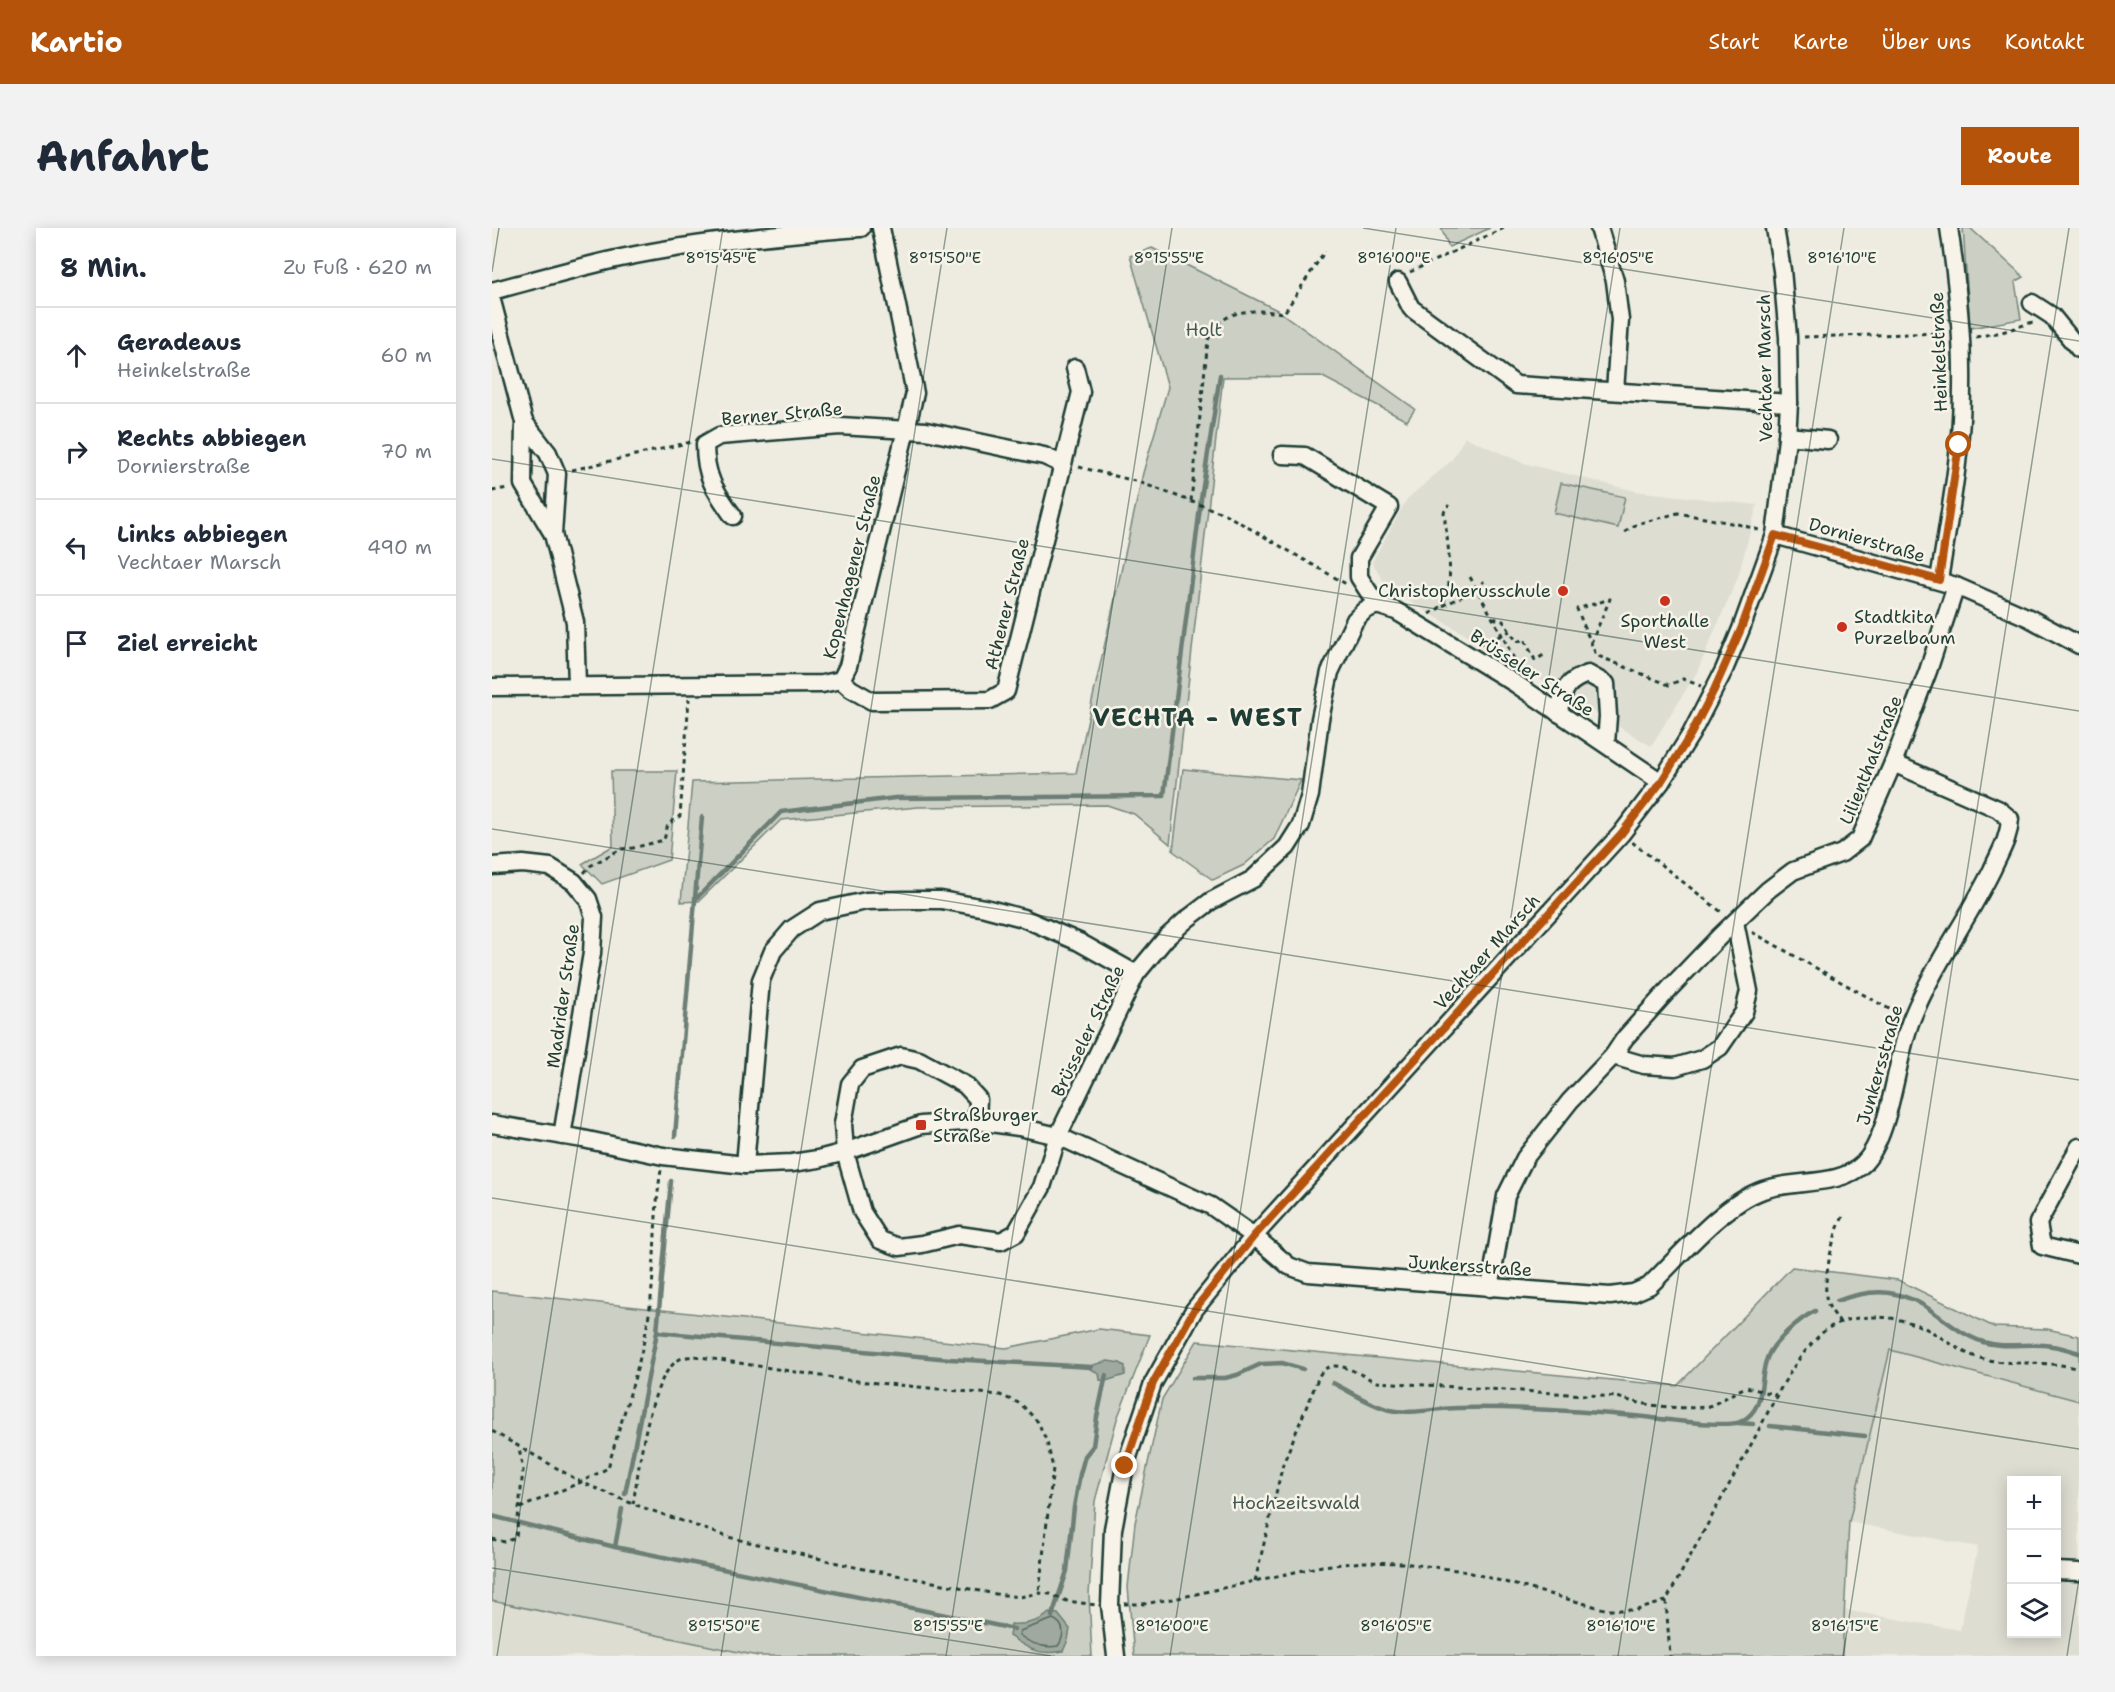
<!DOCTYPE html>
<html lang="de">
<meta charset="utf-8">
<style>
:root{--surface:#fff;--page:#f2f2f3;--text:#1f2937;--muted:#747a83;--line:#e0e1e3;--accent:#b45309}
body{margin:0;font-family:"Shantell Sans",sans-serif;background:var(--page);color:var(--text)}
.controls{position:absolute;right:18px;bottom:18px;display:grid;overflow:hidden;border-radius:0px;box-shadow:0 3px 15px #0003}
.controls button{width:54px;height:54px;display:grid;place-items:center;padding:0;border:0;border-bottom:2px solid var(--line);background:var(--surface);color:var(--text);font:30px sans-serif}
.stop{position:absolute;width:18px;height:18px;margin:-14px;border:4px solid #b45309;border-radius:50%;background:#fff}
.stop.end{background:#b45309;border-color:#fff;box-shadow:0 2px 6px #0008}
.list{margin:0;padding:0;list-style:none}
h2{display:flex;justify-content:space-between;align-items:center;height:78px;margin:0;padding:0 24px;font-size:26px}
h2 small{font-size:20px;font-weight:400;color:var(--muted)}
.list li{display:grid;grid-template-columns:39px 1fr auto;gap:18px;align-items:center;box-sizing:border-box;height:96px;padding:0 24px;border-top:2px solid var(--line)}
.list b{display:block;font-size:22px;white-space:nowrap}
.list p{margin:0;font-size:20px;white-space:nowrap;color:var(--muted)}
.list em{font-size:20px;font-style:normal;color:var(--muted)}
.icon{flex:none;width:33px;height:33px;fill:none;stroke:currentColor;stroke-width:2;stroke-linecap:round;stroke-linejoin:round}
.map{position:relative;flex:none;width:1587px;height:1428px;overflow:hidden;border-radius:0px}
header{display:flex;align-items:center;gap:36px;box-sizing:border-box;height:84px;padding:0 30px;background:var(--accent);color:#fff}
header strong{font-size:28px}
nav{display:flex;gap:33px;margin-inline-start:auto;font-size:21px}
.intro{display:flex;align-items:center;justify-content:space-between;box-sizing:border-box;height:144px;padding:0 36px}
h1{margin:0;font-size:42px}
.button{padding:15px 27px;border-radius:0px;background:var(--accent);color:#fff;font-size:21px;font-weight:700}
main{display:flex;gap:36px;padding:0 36px}
aside{flex:1;background:var(--surface);border-radius:0px;box-shadow:0 3px 15px #0003}
.map>svg:first-child{display:block}
.built{fill:#ddddd2;fill-rule:evenodd}
.green{fill:#cccfc4;stroke:#76867c;stroke-width:1.5}
.water{fill:#9fa99f;stroke:#6c7e74;stroke-width:1.5}
.lines{fill:none;stroke-linecap:round;stroke-linejoin:round}
.shore{stroke:#52685f;stroke-width:1.5}
.stream{stroke:#6c7e74;stroke-width:4.5}
.minor-casing{stroke:#1f3d34;stroke-width:21}
.path{stroke:#1f3d34;stroke-width:3;stroke-dasharray:4.5 4.5;stroke-linecap:butt}
.minor{stroke:#f7f3e8;stroke-width:16}
.route{stroke:#b45309;stroke-width:8}
.ticks{fill:none;stroke:#1f3d34;stroke-width:1.5;stroke-opacity:0.45}
.poi-dot{fill:#c8321e;stroke:#f7f3e8;stroke-width:2}
.labels{text-anchor:middle;dominant-baseline:central;stroke-width:5;stroke-linejoin:round;paint-order:stroke}
.park-label{font-size:18px;fill:#425a51;stroke:#f7f3e8}
.street-label{font-size:18px;fill:#1f3d34;stroke:#f7f3e8}
.poi-label{font-size:18px;fill:#1f3d34;stroke:#f7f3e8;text-anchor:start}
.district-label{font-size:24px;font-weight:bold;letter-spacing:1.5px;fill:#1f3d34;stroke:#f7f3e8}
.ticks-label{font-size:15px;text-anchor:middle;fill:#1f3d34;stroke:#f7f3e8;stroke-width:5;stroke-linejoin:round;paint-order:stroke}
</style>
<header>
<strong>Kartio</strong>
<nav><a>Start</a><a>Karte</a><a>Über uns</a><a>Kontakt</a></nav>
</header>
<div class="intro"><h1>Anfahrt</h1><a class="button">Route</a></div>
<main>
<aside>
<h2>8 Min.<small>Zu Fuß · 620 m</small></h2>
<ul class="list">
<li><svg class="icon" aria-label="ahead" viewBox="0 0 24 24"><path d="M12 20V5M6 11l6-6 6 6"/></svg><div><b>Geradeaus</b><p>Heinkelstraße</p></div><em>60 m</em></li>
<li><svg class="icon" aria-label="right" viewBox="0 0 24 24"><path d="M7 20v-9h11M14 6l5 5-5 5"/></svg><div><b>Rechts abbiegen</b><p>Dornierstraße</p></div><em>70 m</em></li>
<li><svg class="icon" aria-label="left" viewBox="0 0 24 24"><path d="M17 20v-9H6M10 6l-5 5 5 5"/></svg><div><b>Links abbiegen</b><p>Vechtaer Marsch</p></div><em>490 m</em></li>
<li><svg class="icon" aria-label="arrive" viewBox="0 0 24 24"><path d="M6 21V4h12l-3 4 3 4H6"/></svg><div><b>Ziel erreicht</b></div></li>
</ul>
</aside>
<div class="map">
<svg width="1587" height="1428" viewBox="0 0 1587 1428">
<rect width="100%" height="100%" fill="#eeece1"/>
<filter id="ink" filterUnits="userSpaceOnUse"><feTurbulence type="fractalNoise" baseFrequency=".0167" numOctaves="2"/><feDisplacementMap in="SourceGraphic" scale="12" xChannelSelector="R" yChannelSelector="G"/><feConvolveMatrix kernelMatrix="1 2 1 2 8 2 1 2 1" color-interpolation-filters="sRGB"/></filter>
<g filter="url(#ink)">
<g class="built">
<polygon points="973,209 1031,235 1143,263 1265,277 1246,349 1205,444 1159,518 912,370 893,355 880,334 915,271 959,233"/>
<path d="M1398,1121L1587,1173V1428H1350L1352,1382L1468,1402L1486,1319L1357,1294ZM1520,1252H1564V1406H1520Z"/>
<polygon points="0,1373 266,1428 0,1428"/>
</g>
<g class="green">
<polygon points="949,0 998,0 957,19"/>
<polygon points="1471,0 1478,0 1532,49 1523,54 1529,91 1478,100"/>
<polygon points="660,20 785,82 923,181 915,193 829,148 731,149 678,616 642,586 615,577 426,579 289,592 207,673 189,674 200,554 584,545 651,245 676,159 638,28"/>
<polygon points="1069,255 1133,269 1126,300 1062,285"/>
<polygon points="691,541 809,552 782,611 752,637 721,652 681,623"/>
<polygon points="119,543 185,543 177,632 110,656 90,636 121,618"/>
<polygon points="1300,1039 1406,1052 1502,1099 1555,1101 1587,1108 1587,1173 1398,1122 1357,1294 1350,1428 642,1428 636,1359 643,1295 670,1171 705,1113 1185,1158"/>
<polygon points="0,1063 514,1120 607,1101 658,1107 625,1191 603,1273 597,1367 600,1428 266,1428 0,1373"/>
</g>
<g class="water">
<polygon points="616,1133 628,1135 633,1138 633,1147 614,1153 608,1152 607,1145 594,1139"/>
<path d="M557,1385L566,1386L578,1401L576,1412L571,1423C546,1428 537,1421 517,1408L519,1396C532,1397 548,1394 557,1385Z"/>
</g>
<g class="lines">
<path class="shore" d="M561,1391C573,1396 573,1408 566,1418C551,1421 539,1416 527,1407L528,1403Z"/>
<g class="stream">
<polyline points="203,670 210,589"/>
<polyline points="183,908 203,672 289,584 403,570 672,568 709,271 728,147"/>
<path d="M1345,1073C1383,1059 1412,1061 1444,1086C1459,1097 1473,1108 1491,1114C1513,1121 1538,1114 1560,1118C1569,1119 1578,1122 1587,1125"/>
<polyline points="165,1104 458,1131 599,1139"/>
<polyline points="701,1150 733,1150 745,1147 769,1136 790,1135 811,1141"/>
<path d="M841,1155C859,1164 878,1177 898,1182C920,1187 944,1180 966,1180C1028,1179 1091,1183 1153,1189C1170,1191 1234,1200 1248,1194C1275,1181 1266,1153 1275,1130C1281,1114 1307,1091 1323,1083"/>
<polyline points="1246,1195 1261,1196"/>
<polyline points="1278,1198 1373,1208"/>
<polyline points="133,1266 165,1104 179,953"/>
<polyline points="0,1288 123,1319 522,1401"/>
<polyline points="123,1319 130,1281"/>
<polyline points="560,1388 575,1343 582,1279 588,1246 593,1228 601,1218 605,1189 614,1147"/>
</g>
<g class="minor-casing">
<g id="minor">
<polyline points="1107,0 1123,53 1128,92 1123,163"/>
<polyline points="906,54 919,80 1024,157 1297,175"/>
<path d="M0,63C38,53 77,42 115,33C198,14 284,7 369,0"/>
<polyline points="0,73 32,194 31,256 61,306"/>
<polyline points="1540,75 1560,88 1587,121"/>
<polyline points="32,194 56,225 65,246 61,306 83,394 85,457"/>
<polyline points="1295,208 1336,212"/>
<polyline points="790,227 813,228 897,279 867,330 867,349 885,377 904,383 1024,456 1169,554"/>
<path d="M241,288C223,263 213,249 213,216L227,208L348,198L434,203L552,228L570,236"/>
<polyline points="1283,307 1464,358 1537,390 1587,417"/>
<path d="M1447,352C1457,289 1470,225 1470,160C1471,107 1465,53 1457,0"/>
<polyline points="349,452 359,461 380,473 498,472 514,463 589,164 583,140"/>
<polyline points="0,459 330,456 349,452 356,438 423,165 389,0"/>
<path d="M1066,485C1072,463 1072,454 1096,446L1114,456L1116,488L1114,516"/>
<polyline points="0,638 31,636 58,639 82,654 96,671 102,689 100,725 70,908"/>
<polyline points="1121,828 1152,837 1183,839 1210,831 1228,819 1252,784 1257,763 1243,694"/>
<polyline points="485,893 486,871 473,857 427,832 409,828 370,841 358,856 351,896 353,924 370,984 388,1012 407,1019 430,1016 467,1007 509,1013 524,1005 550,959 566,908 644,746 674,710 694,692 719,673 761,651 795,619 809,597 818,567 828,491 838,444 863,392 873,382 885,377"/>
<path d="M0,896L91,911L171,928L253,937L300,935L326,931L353,924L429,897L485,893L527,899L566,908L719,978L762,1008L797,1038L816,1045L1118,1068L1141,1065L1157,1058C1189,1027 1231,976 1271,962C1302,951 1348,959 1371,936C1400,907 1403,830 1420,790C1441,738 1475,693 1500,642C1508,624 1517,611 1518,591L1506,581L1401,535"/>
<polyline points="1587,919 1546,995 1550,1018 1587,1027"/>
<polyline points="253,937 269,752 281,723 300,701 328,683 374,673 411,672 449,672 493,680 531,690 587,714 644,746"/>
<polyline points="998,1060 1014,968 1033,930 1078,873 1121,828 1133,810 1178,760 1228,708 1276,662 1301,643 1350,625 1368,611 1401,535 1436,443 1464,358"/>
<polyline points="1564,1343 1587,1344"/>
<polyline points="624,1428 618,1377 621,1301 633,1238 661,1155 702,1082 762,1008 1129,606 1169,554 1199,506 1232,442 1249,401 1283,307 1295,211 1297,175 1296,109 1290,42 1283,0"/>
</g>
</g>
<g class="path">
<polyline points="918,44 1012,0"/>
<polyline points="1312,109 1453,105"/>
<polyline points="1484,109 1510,104 1541,94"/>
<polyline points="587,239 647,254 733,286 854,356"/>
<polyline points="80,242 199,214"/>
<polyline points="0,263 16,260"/>
<path d="M699,273L716,112C731,78 761,82 792,85L833,23"/>
<polyline points="1133,304 1145,296 1186,285 1250,297 1270,303"/>
<polyline points="978,349 1010,407 1018,403"/>
<polyline points="951,378 984,361 992,353"/>
<path d="M937,386C941,384 947,381 949,378C965,359 954,307 952,284L957,277"/>
<polyline points="1001,390 1011,393 1025,414 1032,411 1043,432 1052,427"/>
<polyline points="1099,415 1118,371 1085,381 1104,427 1177,457 1191,451 1209,458"/>
<polyline points="989,416 1010,407 1025,437"/>
<polyline points="1140,614 1232,686"/>
<polyline points="92,645 98,638 129,621 141,620 172,612 176,596 188,588 197,471"/>
<polyline points="1260,704 1406,786"/>
<path d="M1348,1095C1344,1088 1337,1081 1335,1074C1330,1056 1341,1005 1351,989"/>
<polyline points="0,1203 89,1254 141,1276 236,1309 367,1340 504,1366 528,1369 547,1365 558,1366 575,1373 604,1377"/>
<path d="M141,1276C147,1243 156,1148 188,1131C192,1129 198,1129 202,1128L355,1152L508,1167L529,1176L546,1194L555,1214L561,1240L547,1364"/>
<path d="M28,1280L89,1254L116,1240C128,1195 145,1149 154,1103C165,1050 160,995 169,942"/>
<polyline points="0,1311 13,1314 24,1310 31,1242 27,1220"/>
<path d="M763,1353L791,1236L827,1148C840,1125 868,1148 885,1154L1126,1169C1144,1177 1202,1184 1220,1177C1231,1172 1242,1164 1254,1159L1284,1167"/>
<polyline points="1174,1373 1178,1428"/>
<path d="M632,1376H651L686,1370L830,1338L872,1334L911,1335L972,1343L1116,1382H1145L1174,1373C1203,1319 1232,1266 1261,1213C1280,1177 1299,1134 1329,1106C1345,1090 1376,1087 1398,1090C1411,1092 1429,1097 1440,1104C1456,1113 1471,1126 1488,1130C1521,1139 1555,1131 1587,1141"/>
</g>
<use href="#minor" class="minor"/>
</g>
</g>
<g class="lines" filter="url(#ink)">
<polyline class="route" points="633,1238 661,1155 702,1082 762,1008 1129,606 1169,554 1199,506 1222,462 1249,401 1283,307 1447,352 1467,217"/>
</g>
<path class="ticks" d="M871,0L1587,113M0,44L7,0M0,231L1587,483M0,601L1587,852M0,970L1587,1221M0,1340L559,1428M5,1428L231,0M229,1428L455,0M454,1428L680,0M678,1428L904,0M902,1428L1128,0M1126,1428L1352,0M1351,1428L1577,0M1575,1428L1587,1351"/>
<g class="poi-dot">
<circle cx="1071" cy="363" r="6"/>
<circle cx="1173" cy="373" r="6"/>
<circle cx="1350" cy="399" r="6"/>
<rect x="423" y="891" width="12" height="12" rx="3"/>
</g>
<g class="labels">
<g class="park-label">
<text x="712" y="102">Holt</text>
<text x="804" y="1275">Hochzeitswald</text>
</g>
<g class="street-label">
<text transform="translate(1447 124) rotate(-92)">Heinkelstraße</text>
<text transform="translate(1273 140) rotate(-91)">Vechtaer Marsch</text>
<text transform="translate(290 186) rotate(-5)">Berner Straße</text>
<text transform="translate(1375 312) rotate(16)">Dornierstraße</text>
<text transform="translate(360 339) rotate(-76)">Kopenhagener Straße</text>
<text transform="translate(515 376) rotate(-76)">Athener Straße</text>
<text transform="translate(1040 445) rotate(33)">Brüsseler Straße</text>
<text transform="translate(1379 532) rotate(-68)">Lilienthalstraße</text>
<text transform="translate(995 724) rotate(-48)">Vechtaer Marsch</text>
<text transform="translate(71 768) rotate(-82)">Madrider Straße</text>
<text transform="translate(596 803) rotate(-64)">Brüsseler Straße</text>
<text transform="translate(1388 837) rotate(-74)">Junkersstraße</text>
<text transform="translate(978 1038) rotate(4)">Junkersstraße</text>
</g>
<g class="poi-label">
<text x="1059" y="363" text-anchor="end">Christopherusschule</text>
<text x="1362" y="389">Stadtkita<tspan x="1362" dy="21">Purzelbaum</tspan></text>
<text x="1173" y="393" text-anchor="middle">Sporthalle<tspan x="1173" dy="21">West</tspan></text>
<text x="441" y="887">Straßburger<tspan x="441" dy="21">Straße</tspan></text>
</g>
<g class="district-label">
<text x="706" y="490">VECHTA - WEST</text>
</g>
</g>
<g class="ticks-label">
<text x="229" y="35">8°15'45"E</text>
<text x="453" y="35">8°15'50"E</text>
<text x="677" y="35">8°15'55"E</text>
<text x="902" y="35">8°16'00"E</text>
<text x="1126" y="35">8°16'05"E</text>
<text x="1350" y="35">8°16'10"E</text>
<text x="232" y="1403">8°15'50"E</text>
<text x="456" y="1403">8°15'55"E</text>
<text x="680" y="1403">8°16'00"E</text>
<text x="904" y="1403">8°16'05"E</text>
<text x="1129" y="1403">8°16'10"E</text>
<text x="1353" y="1403">8°16'15"E</text>
</g>
</svg>
<div class="controls">
<button>+</button>
<button>−</button>
<button><svg class="icon" aria-label="layers" viewBox="0 0 24 24"><path d="M12 4l9 5-9 5-9-5zM3 14l9 5 9-5"/></svg></button>
</div>
<div class="stop" style="left:1467px;top:217px"></div>
<div class="stop end" style="left:633px;top:1238px"></div>
</div>
</main>
